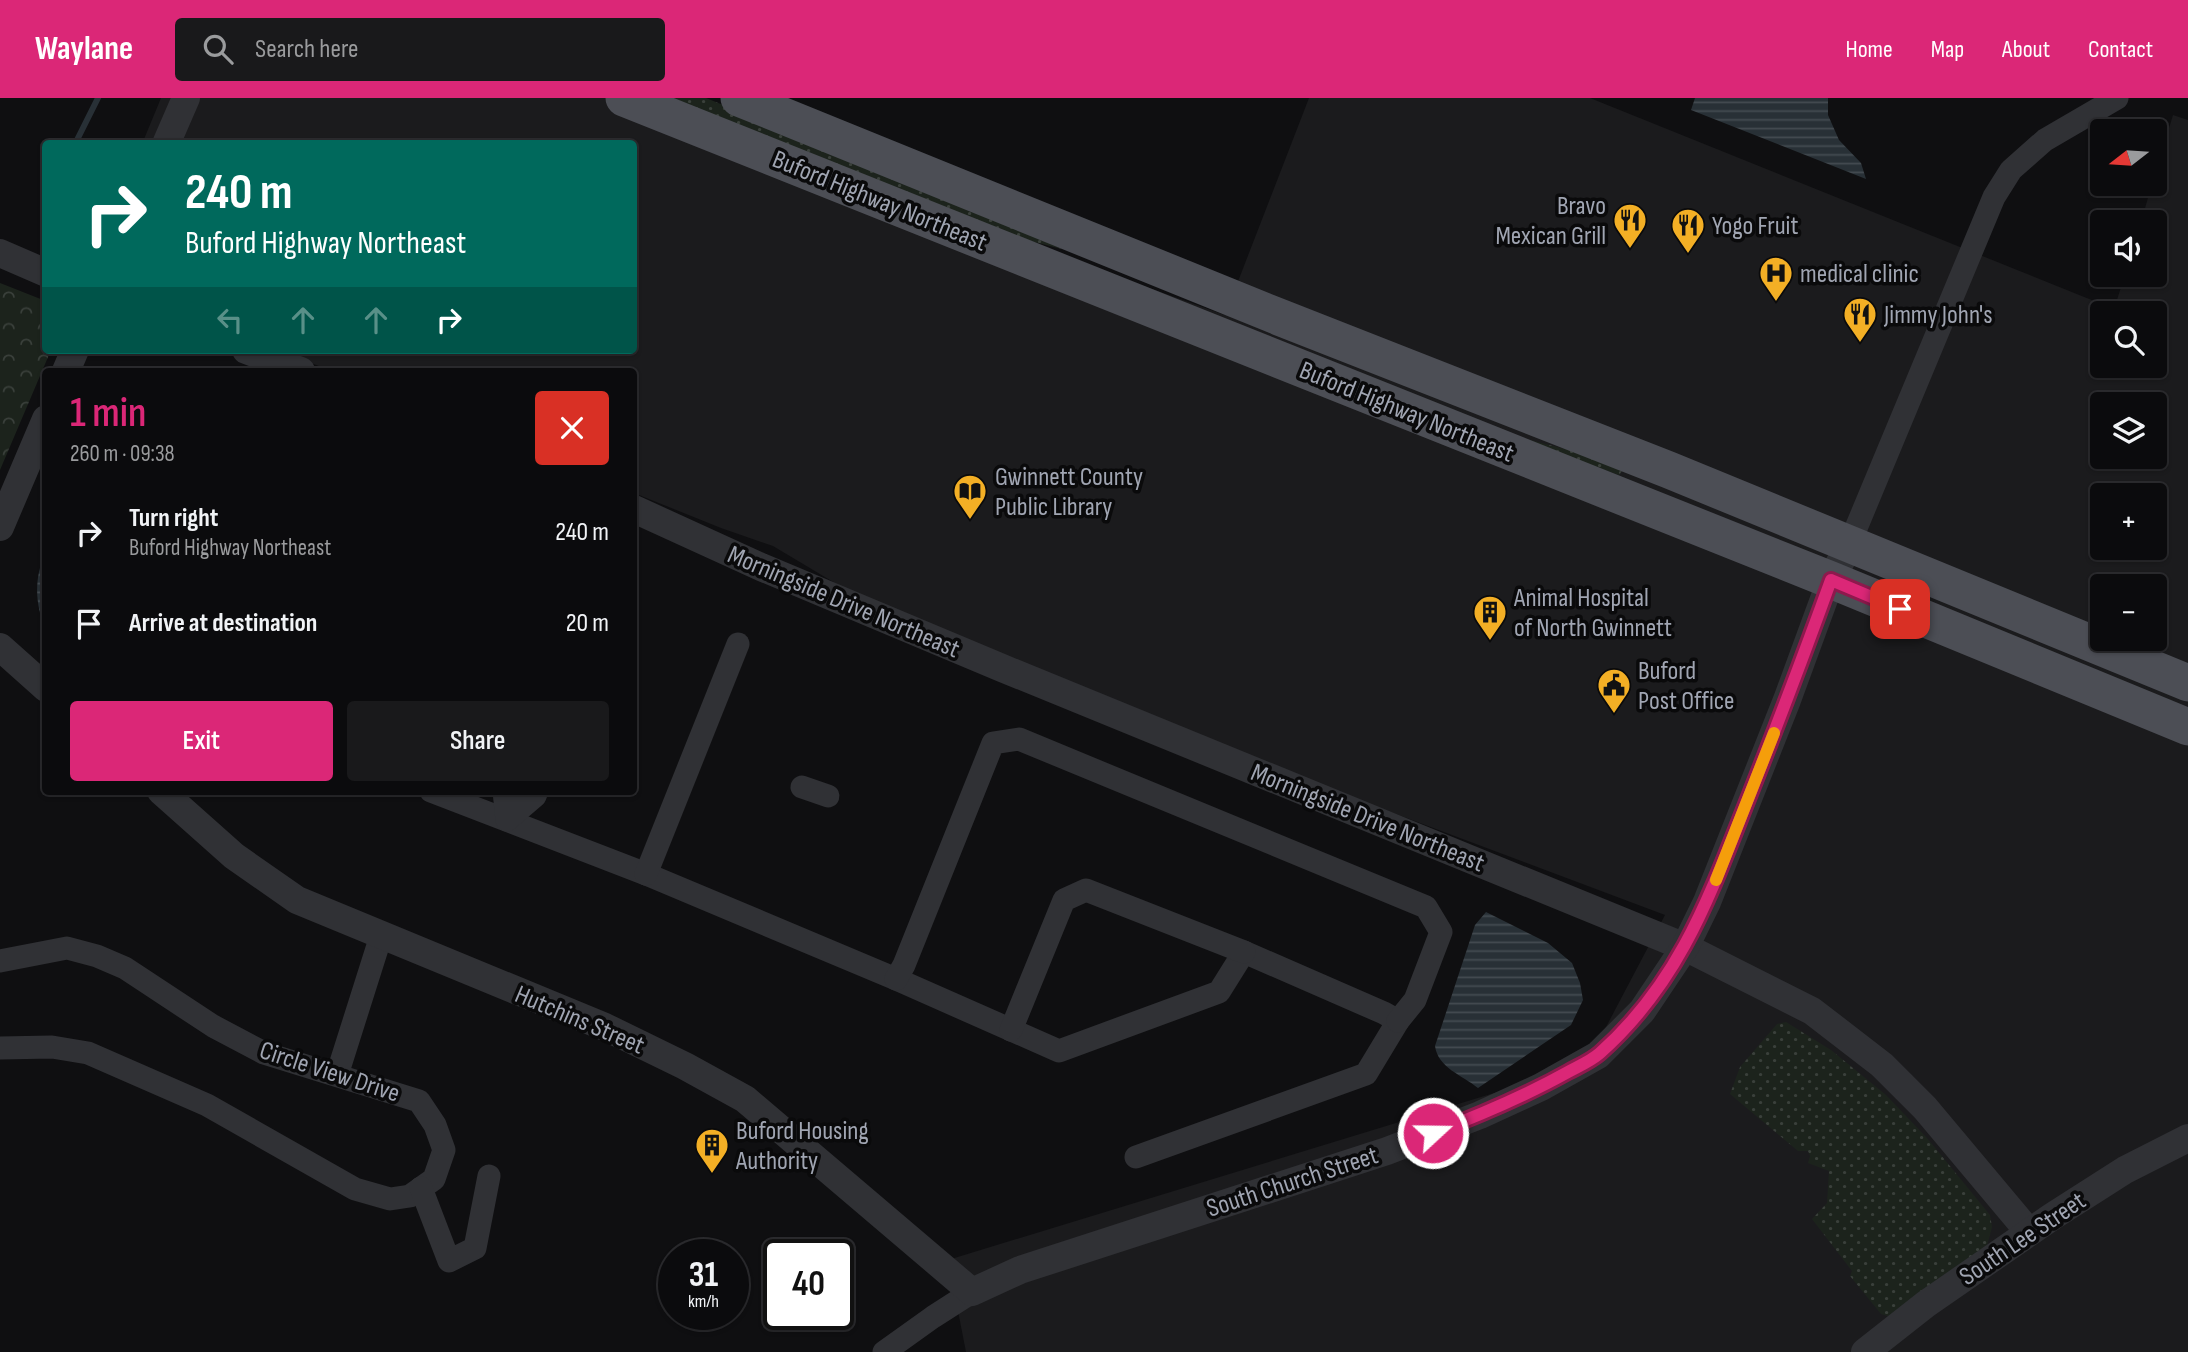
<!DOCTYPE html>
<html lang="en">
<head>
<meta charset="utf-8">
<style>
	:root { --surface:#0b0b0d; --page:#19191b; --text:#f1f3f6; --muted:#9a9b9d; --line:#2b2b2e; --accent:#db2777 }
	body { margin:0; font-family:"Sofia Sans Condensed",sans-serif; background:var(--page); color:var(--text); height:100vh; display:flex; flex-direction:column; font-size:26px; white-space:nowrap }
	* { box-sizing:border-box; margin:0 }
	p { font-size:23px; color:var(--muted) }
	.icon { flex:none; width:38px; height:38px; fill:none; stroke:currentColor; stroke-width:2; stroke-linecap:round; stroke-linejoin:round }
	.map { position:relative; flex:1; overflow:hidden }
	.sheet { position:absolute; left:42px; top:270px; width:595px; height:427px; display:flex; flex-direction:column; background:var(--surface); border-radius:7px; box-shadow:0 2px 5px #0004,0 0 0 2px var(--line) }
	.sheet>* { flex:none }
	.top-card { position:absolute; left:42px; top:42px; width:595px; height:214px; border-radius:7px; box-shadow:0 2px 5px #0004,0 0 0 2px var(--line); background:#00695c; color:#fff; overflow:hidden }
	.needle { width:46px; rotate:253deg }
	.tools { position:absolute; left:2090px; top:21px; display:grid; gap:14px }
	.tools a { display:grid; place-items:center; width:77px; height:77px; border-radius:7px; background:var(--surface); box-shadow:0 2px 5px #0004,0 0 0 2px var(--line); font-size:35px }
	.speed { position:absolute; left:658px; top:1141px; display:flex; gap:14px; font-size:35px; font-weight:700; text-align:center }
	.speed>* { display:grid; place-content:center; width:91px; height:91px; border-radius:50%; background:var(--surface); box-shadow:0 2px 5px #0004,0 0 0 2px var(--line); line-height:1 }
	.speed small { font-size:18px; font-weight:400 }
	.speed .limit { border:4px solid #111; border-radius:10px; background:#fff; color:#111 }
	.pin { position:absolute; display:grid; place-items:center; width:60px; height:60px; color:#fff; margin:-30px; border-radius:14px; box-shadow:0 4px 10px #0006 }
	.me { position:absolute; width:77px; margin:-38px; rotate:69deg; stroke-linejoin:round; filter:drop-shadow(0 0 5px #0008) }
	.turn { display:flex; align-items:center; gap:24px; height:147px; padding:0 28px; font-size:32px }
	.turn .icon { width:91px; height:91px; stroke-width:2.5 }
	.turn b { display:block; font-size:49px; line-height:60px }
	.lanes { display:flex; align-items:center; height:66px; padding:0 28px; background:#0003; justify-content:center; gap:35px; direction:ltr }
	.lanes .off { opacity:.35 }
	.round { display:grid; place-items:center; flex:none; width:74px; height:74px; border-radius:7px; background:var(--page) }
	.headline { display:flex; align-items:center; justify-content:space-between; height:119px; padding:0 28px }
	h1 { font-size:42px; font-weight:600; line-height:52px; color:var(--accent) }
	.cta { display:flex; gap:14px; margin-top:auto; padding:14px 28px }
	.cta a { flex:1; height:80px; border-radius:7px; background:var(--accent); color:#fff; font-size:28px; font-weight:600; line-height:80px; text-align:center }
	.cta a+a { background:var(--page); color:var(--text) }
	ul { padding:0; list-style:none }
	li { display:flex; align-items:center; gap:21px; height:91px; padding:0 28px }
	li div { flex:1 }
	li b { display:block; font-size:26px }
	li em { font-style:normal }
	header { display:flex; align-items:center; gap:42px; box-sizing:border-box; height:98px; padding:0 35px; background:var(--accent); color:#fff }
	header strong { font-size:33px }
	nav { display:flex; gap:38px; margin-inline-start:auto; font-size:24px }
	.search { width:490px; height:63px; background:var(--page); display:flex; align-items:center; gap:18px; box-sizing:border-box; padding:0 24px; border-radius:7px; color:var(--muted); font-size:26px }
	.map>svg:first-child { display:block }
	.built { fill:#1b1b1d; fill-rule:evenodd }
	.grass { fill:url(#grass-dots) }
	.forest { fill:url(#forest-crowns) }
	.water { fill:url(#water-rules) }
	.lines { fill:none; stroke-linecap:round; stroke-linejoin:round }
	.stream { stroke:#283036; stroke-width:6 }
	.minor { stroke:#303135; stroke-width:23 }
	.tertiary { stroke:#303135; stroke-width:28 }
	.primary { stroke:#4c4e55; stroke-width:37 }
	.route-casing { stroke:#8e194d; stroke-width:18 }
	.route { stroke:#db2777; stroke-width:12 }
	.slow { stroke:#f59e0b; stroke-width:12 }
	.labels { text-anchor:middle; stroke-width:7; stroke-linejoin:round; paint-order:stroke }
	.street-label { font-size:26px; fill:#a0a5b2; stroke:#0a0a0b }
	.poi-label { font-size:26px; fill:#a0a5b2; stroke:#0a0a0b; text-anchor:start }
</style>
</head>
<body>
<header>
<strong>Waylane</strong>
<div class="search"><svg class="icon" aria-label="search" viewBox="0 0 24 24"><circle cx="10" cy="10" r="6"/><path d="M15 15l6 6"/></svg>Search here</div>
<nav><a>Home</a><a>Map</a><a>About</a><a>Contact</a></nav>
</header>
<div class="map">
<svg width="2188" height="1254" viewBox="0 0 2188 1254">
	<defs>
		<pattern id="grass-dots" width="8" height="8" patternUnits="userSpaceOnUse" patternTransform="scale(1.75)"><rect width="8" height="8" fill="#1c231c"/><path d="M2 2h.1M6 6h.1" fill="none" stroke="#3a403b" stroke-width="1.8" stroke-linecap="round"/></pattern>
		<pattern id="forest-crowns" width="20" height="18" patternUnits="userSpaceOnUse" patternTransform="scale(1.75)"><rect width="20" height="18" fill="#1c231c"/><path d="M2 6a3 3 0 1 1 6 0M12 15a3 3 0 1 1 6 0" fill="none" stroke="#3a403b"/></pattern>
		<pattern id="water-rules" width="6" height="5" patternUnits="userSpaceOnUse" patternTransform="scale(1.75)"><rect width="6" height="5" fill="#283036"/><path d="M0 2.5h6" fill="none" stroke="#444b51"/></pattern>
	</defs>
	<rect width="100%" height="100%" fill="#0f0f11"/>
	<path class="built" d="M161 0H700L1029 147 1225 217 1309 0H1590L2114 211 2125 177H2154V124H2141L2152 86H2154V79L2173 17 2188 22V1254H966L948 1162 1586 967 1665 817 927 540 773 448 721 430 634 395V273H331L279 252H634V46H142ZM2102 215H2154V268H2102ZM2102 306H2154V359H2102ZM2102 397H2154V450H2102ZM2102 488H2154V541H2102Z"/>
	<g class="grass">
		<polygon points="669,0 706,0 960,104 1062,151 1006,137"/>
		<polygon points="1506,336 1569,352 1622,373 1619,377"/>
		<polygon points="1786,924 1831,952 1886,997 1927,1040 1990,1117 1992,1129 1987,1148 1891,1219 1881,1216 1850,1178 1852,1173 1812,1121 1827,1105 1829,1073 1808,1065 1810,1058 1808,1053 1798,1053 1730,996 1740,969 1777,926"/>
	</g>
	<polygon class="forest" points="0,185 43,202 45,206 46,252 51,252 0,372"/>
	<g class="water">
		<polygon points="1695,0 1828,0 1828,17 1839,42 1861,65 1866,81 1691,12"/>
		<path d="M45 457V530C35 506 34 479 45 457Z"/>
		<path d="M1486 814 1548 845 1572 865 1580 885 1583 902 1571 927 1478 990C1462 977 1438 970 1435 948L1475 827Z"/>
	</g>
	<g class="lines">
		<polyline class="stream" points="75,46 98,0"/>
		<g class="minor">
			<polyline points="1849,447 1994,99 2011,72 2045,42 2117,0"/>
			<polyline points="802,689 828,698"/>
			<polyline points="431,693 646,776 896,881 1059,953 1219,894 1244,854 1384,915 1398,923 1366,976 1136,1059"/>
			<polyline points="504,693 507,722 535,698 537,693"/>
			<polyline points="646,776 738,546"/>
			<polyline points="0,863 67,850 97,858 125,870 213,928 264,955 419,1003 435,1027 444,1052 434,1081 410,1098 390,1101 355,1091 207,1007 88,955 52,949 0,950"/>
			<polyline points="896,881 904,867 993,645 1019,641 1426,809 1441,834 1415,902 1398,923"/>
			<polyline points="1011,932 1064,802 1086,792 1244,854"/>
			<polyline points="337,977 381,838"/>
			<polyline points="421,1090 449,1163 475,1150 489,1078"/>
			<polyline points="884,1254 933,1219 972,1194"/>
		</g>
		<g class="tertiary">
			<polyline points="166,46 186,0"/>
			<polyline points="0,155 46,175"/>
			<polyline points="246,252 301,273"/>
			<polyline points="66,273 75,252"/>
			<polyline points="634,411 761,469 1002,570 1685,849 1812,913 1882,967 1925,1010 2029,1134"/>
			<polyline points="0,429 46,321"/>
			<polyline points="0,549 46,590"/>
			<polyline points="161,693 234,758 297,802 605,929 685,968 745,1001 972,1194 1020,1172 1387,1053 1480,1017 1541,989 1598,957 1642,913 1685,849 1707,804 1787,602 1831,482 1849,447"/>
			<polyline points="1865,1254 1926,1206 2053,1118 2125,1072 2188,1040"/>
		</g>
		<g class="primary">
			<polyline points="624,0 1831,482 2188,629"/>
			<polyline points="739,0 1279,219 1669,372 2188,585"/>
		</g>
	</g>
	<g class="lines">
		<defs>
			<path id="route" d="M1433 1035C1480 1017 1525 998 1568 974 1579 968 1591 963 1600 955 1682 882 1711 794 1750 696 1778 625 1805 554 1831 482L1900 511"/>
		</defs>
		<use href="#route" class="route-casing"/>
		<use href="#route" class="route"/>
		<polyline class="slow" points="1716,782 1774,635"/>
	</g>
	<defs>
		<symbol id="restaurant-pin" viewBox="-11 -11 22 30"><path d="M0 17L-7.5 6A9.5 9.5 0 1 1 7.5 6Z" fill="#f3af25" stroke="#0a0a0b"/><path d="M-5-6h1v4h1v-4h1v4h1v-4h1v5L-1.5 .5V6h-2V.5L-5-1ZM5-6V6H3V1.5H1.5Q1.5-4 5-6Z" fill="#111"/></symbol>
		<symbol id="hospital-pin" viewBox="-11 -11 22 30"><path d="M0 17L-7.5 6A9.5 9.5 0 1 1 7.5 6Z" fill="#f3af25" stroke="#0a0a0b"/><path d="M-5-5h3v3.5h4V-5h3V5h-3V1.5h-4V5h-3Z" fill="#111"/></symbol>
		<symbol id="library-pin" viewBox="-11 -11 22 30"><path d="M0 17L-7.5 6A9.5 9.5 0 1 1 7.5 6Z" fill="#f3af25" stroke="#0a0a0b"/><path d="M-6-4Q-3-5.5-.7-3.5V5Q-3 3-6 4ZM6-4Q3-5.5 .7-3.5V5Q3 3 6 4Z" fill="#111"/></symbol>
		<symbol id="building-pin" viewBox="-11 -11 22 30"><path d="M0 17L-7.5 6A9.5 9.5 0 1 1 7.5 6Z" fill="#f3af25" stroke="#0a0a0b"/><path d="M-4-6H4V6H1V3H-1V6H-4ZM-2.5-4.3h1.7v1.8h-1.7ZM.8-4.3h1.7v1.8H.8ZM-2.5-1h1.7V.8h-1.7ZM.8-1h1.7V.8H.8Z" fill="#111"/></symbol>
		<symbol id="civic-pin" viewBox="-11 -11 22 30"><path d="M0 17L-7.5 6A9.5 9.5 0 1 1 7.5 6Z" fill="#f3af25" stroke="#0a0a0b"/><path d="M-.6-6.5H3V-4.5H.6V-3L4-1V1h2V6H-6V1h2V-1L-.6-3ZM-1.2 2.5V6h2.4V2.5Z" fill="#111"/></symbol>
	</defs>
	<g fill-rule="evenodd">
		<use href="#restaurant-pin" x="1611" y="103" width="38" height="52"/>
		<use href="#restaurant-pin" x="1669" y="108" width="38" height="52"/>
		<use href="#hospital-pin" x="1757" y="156" width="38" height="52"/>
		<use href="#restaurant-pin" x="1841" y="197" width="38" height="52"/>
		<use href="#library-pin" x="951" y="374" width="38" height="52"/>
		<use href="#building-pin" x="1471" y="495" width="38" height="52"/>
		<use href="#civic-pin" x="1595" y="568" width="38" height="52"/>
		<use href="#building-pin" x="693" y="1028" width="38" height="52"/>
	</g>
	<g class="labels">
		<g class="street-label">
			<text transform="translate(880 102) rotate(22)" y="9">Buford Highway Northeast</text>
			<text transform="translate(1407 313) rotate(22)" y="9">Buford Highway Northeast</text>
			<text transform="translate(844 503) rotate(23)" y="9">Morningside Drive Northeast</text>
			<text transform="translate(1368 719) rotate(22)" y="9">Morningside Drive Northeast</text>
			<text transform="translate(580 921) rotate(23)" y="9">Hutchins Street</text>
			<text transform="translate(330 973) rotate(18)" y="9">Circle View Drive</text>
			<text transform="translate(1292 1083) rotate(-18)" y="9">South Church Street</text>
			<text transform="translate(2022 1140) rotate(-34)" y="9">South Lee Street</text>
		</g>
		<g class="poi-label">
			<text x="1606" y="116" text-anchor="end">Bravo<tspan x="1606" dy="30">Mexican Grill</tspan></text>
			<text x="1712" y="136">Yogo Fruit</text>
			<text x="1800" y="184">medical clinic</text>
			<text x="1884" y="225">Jimmy John's</text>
			<text x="995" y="387">Gwinnett County<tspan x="995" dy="30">Public Library</tspan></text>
			<text x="1514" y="508">Animal Hospital<tspan x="1514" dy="30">of North Gwinnett</tspan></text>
			<text x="1638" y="581">Buford<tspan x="1638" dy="30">Post Office</tspan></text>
			<text x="736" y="1041">Buford Housing<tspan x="736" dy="30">Authority</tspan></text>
		</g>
	</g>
</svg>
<div class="tools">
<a><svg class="needle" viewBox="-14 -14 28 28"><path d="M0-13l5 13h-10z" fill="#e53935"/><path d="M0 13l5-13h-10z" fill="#9a9b9d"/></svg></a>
<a><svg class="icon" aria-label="sound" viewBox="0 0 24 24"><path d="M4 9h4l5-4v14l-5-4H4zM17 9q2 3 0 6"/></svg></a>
<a><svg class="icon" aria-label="search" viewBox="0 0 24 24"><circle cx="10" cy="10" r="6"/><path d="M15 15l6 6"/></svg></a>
<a><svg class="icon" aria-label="layers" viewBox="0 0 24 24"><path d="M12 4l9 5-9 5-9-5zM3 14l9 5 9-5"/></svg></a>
<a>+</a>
<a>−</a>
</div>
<div class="speed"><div>31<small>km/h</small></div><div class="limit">40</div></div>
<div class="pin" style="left:1900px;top:511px;background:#d93025"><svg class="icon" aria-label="arrive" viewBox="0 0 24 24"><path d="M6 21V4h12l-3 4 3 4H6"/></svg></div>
<svg class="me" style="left:1433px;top:1035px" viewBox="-20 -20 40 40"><circle r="17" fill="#db2777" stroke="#fff" stroke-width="3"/><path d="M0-11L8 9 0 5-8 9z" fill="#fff"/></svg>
<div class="top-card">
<div class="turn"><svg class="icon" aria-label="right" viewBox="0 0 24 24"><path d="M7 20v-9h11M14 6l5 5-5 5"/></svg><div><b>240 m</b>Buford Highway Northeast</div></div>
<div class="lanes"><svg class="icon off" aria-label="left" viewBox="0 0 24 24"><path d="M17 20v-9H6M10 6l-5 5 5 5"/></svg><svg class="icon off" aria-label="ahead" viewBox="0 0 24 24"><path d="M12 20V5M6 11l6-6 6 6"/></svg><svg class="icon off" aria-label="ahead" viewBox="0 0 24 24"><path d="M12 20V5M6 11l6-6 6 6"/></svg><svg class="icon" aria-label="right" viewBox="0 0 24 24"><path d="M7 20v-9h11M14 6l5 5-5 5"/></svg></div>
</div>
<section class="sheet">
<div class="headline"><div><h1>1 min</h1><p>260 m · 09:38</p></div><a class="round" style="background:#d93025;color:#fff"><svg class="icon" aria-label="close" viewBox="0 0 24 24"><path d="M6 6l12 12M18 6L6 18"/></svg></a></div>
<ul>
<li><svg class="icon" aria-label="right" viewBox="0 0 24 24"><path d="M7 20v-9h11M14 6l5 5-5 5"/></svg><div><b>Turn right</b><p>Buford Highway Northeast</p></div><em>240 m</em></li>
<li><svg class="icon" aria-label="arrive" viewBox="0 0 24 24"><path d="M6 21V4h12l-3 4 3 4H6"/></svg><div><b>Arrive at destination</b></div><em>20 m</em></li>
</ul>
<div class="cta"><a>Exit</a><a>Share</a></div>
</section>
</div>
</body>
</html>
